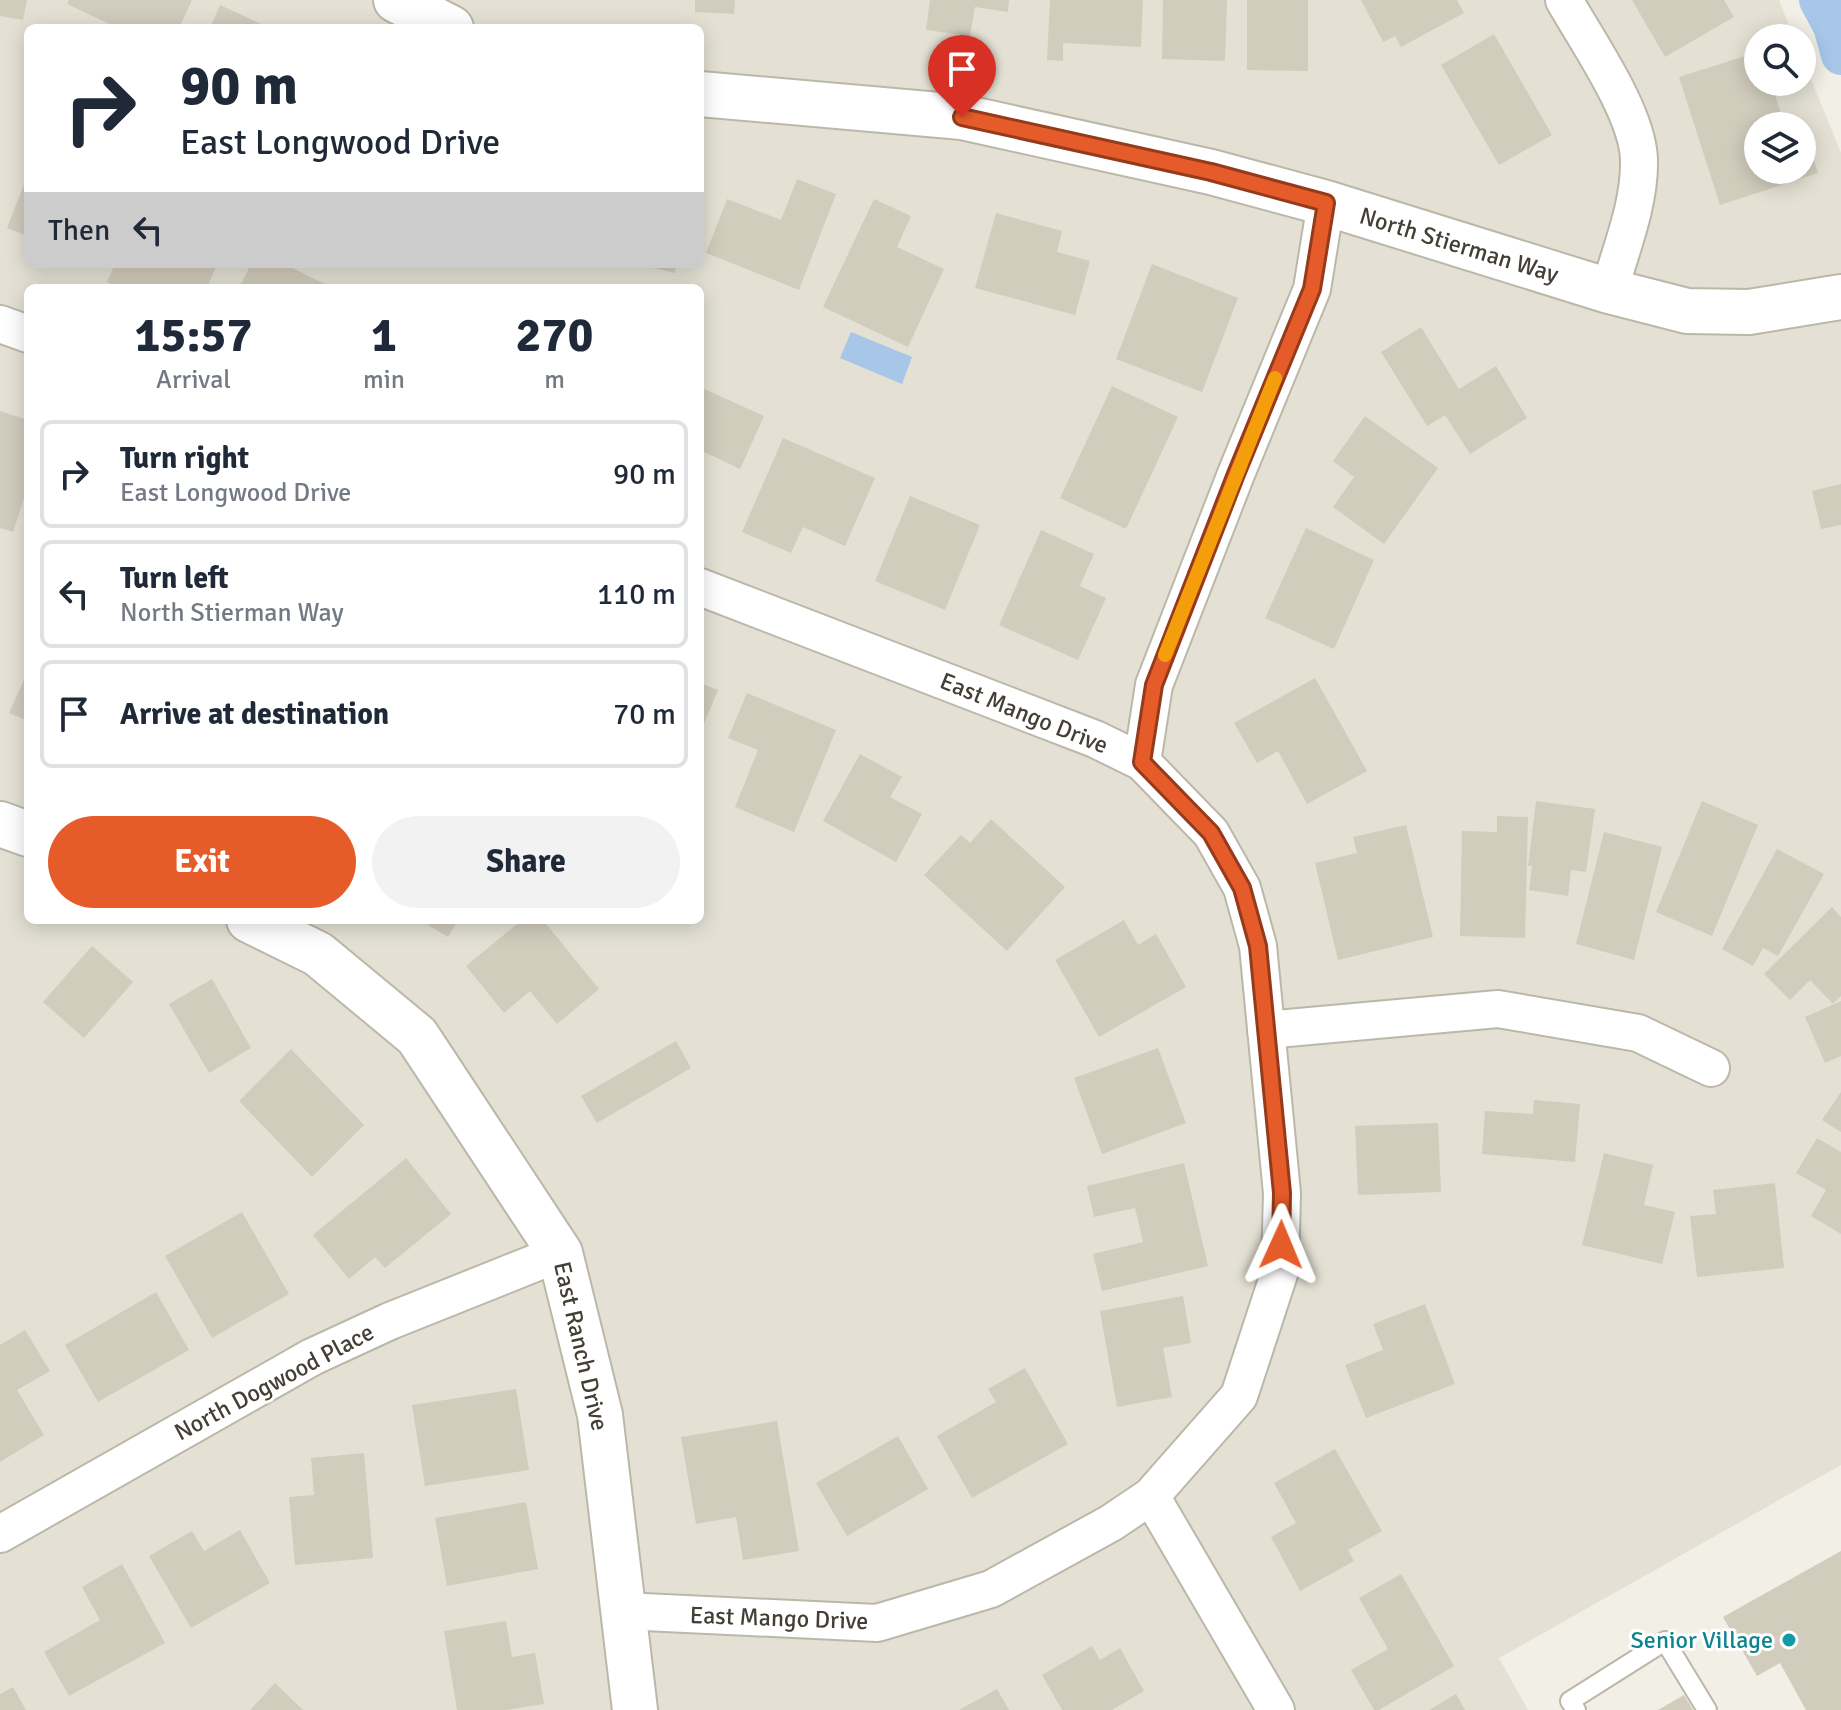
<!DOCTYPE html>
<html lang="en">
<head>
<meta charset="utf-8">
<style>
	:root { --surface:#fff; --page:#f2f2f3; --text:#1f2937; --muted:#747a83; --line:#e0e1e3; --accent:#e55b29 }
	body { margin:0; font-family:Signika,sans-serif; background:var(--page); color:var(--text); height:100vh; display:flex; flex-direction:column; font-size:30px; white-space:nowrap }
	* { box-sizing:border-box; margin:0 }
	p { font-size:26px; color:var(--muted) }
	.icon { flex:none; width:44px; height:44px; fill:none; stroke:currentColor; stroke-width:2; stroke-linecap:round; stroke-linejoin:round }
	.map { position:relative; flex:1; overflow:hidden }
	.sheet { position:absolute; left:24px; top:284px; width:680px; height:640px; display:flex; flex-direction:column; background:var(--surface); border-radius:12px; box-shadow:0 4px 20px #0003 }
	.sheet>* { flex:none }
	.guide { position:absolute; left:24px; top:24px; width:680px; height:244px; border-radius:12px; box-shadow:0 4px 20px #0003; background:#fff; color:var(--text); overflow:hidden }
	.buttons { position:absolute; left:1744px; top:24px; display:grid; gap:16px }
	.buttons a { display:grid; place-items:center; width:72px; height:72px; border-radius:50%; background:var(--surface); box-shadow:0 4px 20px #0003; font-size:40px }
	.pin { position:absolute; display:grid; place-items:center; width:68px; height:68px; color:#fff; margin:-82px -34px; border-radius:50% 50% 50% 0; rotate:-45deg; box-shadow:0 0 8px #0007 }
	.pin .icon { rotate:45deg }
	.me { position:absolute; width:88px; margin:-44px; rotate:1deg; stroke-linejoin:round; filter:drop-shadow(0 0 6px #0008) }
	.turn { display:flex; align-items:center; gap:28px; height:168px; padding:0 24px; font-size:36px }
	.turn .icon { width:104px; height:104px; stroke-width:2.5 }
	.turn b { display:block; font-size:56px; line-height:68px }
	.then { display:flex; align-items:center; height:76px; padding:0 24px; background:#0003; gap:16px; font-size:30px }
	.eta { display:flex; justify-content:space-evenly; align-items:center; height:136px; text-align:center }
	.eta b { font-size:48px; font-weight:700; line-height:56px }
	.action { display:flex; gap:16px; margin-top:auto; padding:16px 24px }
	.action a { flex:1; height:92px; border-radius:48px; background:var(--accent); color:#fff; font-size:32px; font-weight:700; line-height:92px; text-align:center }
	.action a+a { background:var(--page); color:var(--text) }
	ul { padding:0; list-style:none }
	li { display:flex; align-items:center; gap:24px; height:108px; margin:0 16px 12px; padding:0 8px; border:4px solid var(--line); border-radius:12px }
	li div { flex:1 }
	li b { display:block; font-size:30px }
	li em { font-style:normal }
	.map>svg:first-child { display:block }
	.residential { fill:#e4e1d4; fill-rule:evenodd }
	.water { fill:#a7c6e8 }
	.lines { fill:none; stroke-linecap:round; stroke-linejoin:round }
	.canal { stroke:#a7c6e8; stroke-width:40 }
	.building { fill:#d1ccbc }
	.service-casing { stroke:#bbb7a9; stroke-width:22 }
	.minor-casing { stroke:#bbb7a9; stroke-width:40 }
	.tertiary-casing { stroke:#bbb7a9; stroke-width:48 }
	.service { stroke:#fff; stroke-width:18 }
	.minor { stroke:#fff; stroke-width:36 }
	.tertiary { stroke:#fff; stroke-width:44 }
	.route-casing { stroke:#953b1b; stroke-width:20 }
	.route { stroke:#e55b29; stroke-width:14 }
	.slow { stroke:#f59e0b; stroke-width:14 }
	.culture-dot { fill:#0f9aa8; stroke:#fff; stroke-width:3 }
	.labels { text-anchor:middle; stroke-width:6; stroke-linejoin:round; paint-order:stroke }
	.street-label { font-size:24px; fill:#433f36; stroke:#fff }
	.culture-label { font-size:24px; fill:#0d838f; stroke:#fff; text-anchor:end }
</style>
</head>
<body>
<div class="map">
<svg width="1841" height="1710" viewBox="0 0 1841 1710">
	<rect width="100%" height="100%" fill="#f1efe6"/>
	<path class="residential" d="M0 0H1779L1794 38H1758V82H1802V57L1841 153V1465L1499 1658 1528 1710H0ZM28 28H700V264H28ZM1758 126H1802V170H1758ZM28 288H700V920H28Z"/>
	<polygon class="water" points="851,332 912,357 902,384 840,358"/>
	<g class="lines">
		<polyline class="canal" points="1819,0 1833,26 1841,55"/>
	</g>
	<g class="building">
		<polygon points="0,0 27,0 23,20 0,16"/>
		<polygon points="69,0 192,0 179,28 118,28 67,4"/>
		<polygon points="695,0 735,0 734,14 695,12"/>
		<polygon points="930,0 1009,0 1008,12 975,7 970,36 926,30"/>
		<polygon points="1050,0 1143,0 1141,47 1063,43 1063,61 1047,60"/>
		<polygon points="1163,0 1227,0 1225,61 1162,59"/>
		<polygon points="1247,0 1308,0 1308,71 1247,70"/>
		<polygon points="1361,0 1457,0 1464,13 1401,47 1395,36 1383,42"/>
		<polygon points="1632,0 1724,0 1734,17 1665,57"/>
		<polygon points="220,5 270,28 210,28"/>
		<polygon points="1494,34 1552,135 1499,165 1441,65"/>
		<polygon points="1758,52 1758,82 1771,82 1785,126 1758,126 1758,170 1802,170 1802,138 1806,137 1818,173 1720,205 1679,77"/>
		<polygon points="28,174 28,236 7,228"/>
		<polygon points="797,179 836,194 799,290 706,253 727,199 781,220"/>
		<polygon points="874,199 911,216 897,247 944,269 908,347 823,307"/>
		<polygon points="996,213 1062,231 1057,252 1090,261 1075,315 975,288"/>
		<polygon points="115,264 217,264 207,288 121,288 107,282"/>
		<polygon points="251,264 284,264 333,288 239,288"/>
		<polygon points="638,264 676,264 675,273"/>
		<polygon points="1152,264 1238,298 1202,392 1116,359"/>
		<polygon points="1421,327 1459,389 1496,366 1527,418 1470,454 1445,415 1427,426 1381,352"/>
		<polygon points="1112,386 1178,417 1126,529 1060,498"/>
		<polygon points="700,387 764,416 740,469 700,450"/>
		<polygon points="0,411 28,420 28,486 13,532 0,528"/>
		<polygon points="1365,416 1438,468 1384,544 1333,507 1354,477 1333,461"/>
		<polygon points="783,438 875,478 845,546 803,527 791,553 742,532"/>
		<polygon points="1841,484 1841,525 1821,529 1812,491"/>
		<polygon points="910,496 980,525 945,610 875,581"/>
		<polygon points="1306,528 1374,560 1334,649 1265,618"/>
		<polygon points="1041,530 1094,554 1080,586 1106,598 1078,660 999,625"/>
		<polygon points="28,671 28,721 9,713"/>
		<polygon points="1315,678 1367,771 1307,804 1278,751 1257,763 1234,723"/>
		<polygon points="700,683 718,690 700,733"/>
		<polygon points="747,693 836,730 794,832 735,807 758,750 728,738"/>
		<polygon points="860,754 902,777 890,797 922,814 896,862 823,821"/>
		<polygon points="1536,801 1595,809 1586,872 1571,870 1568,896 1529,890 1532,866 1528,866"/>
		<polygon points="1702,801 1758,825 1712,936 1656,912"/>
		<polygon points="1497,816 1528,817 1525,938 1460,936 1462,831 1497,832"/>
		<polygon points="991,819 1065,887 1007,951 924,875 961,835 970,843"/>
		<polygon points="1406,825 1433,937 1338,960 1315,863 1357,853 1353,837"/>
		<polygon points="1604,832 1662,847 1634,960 1576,944"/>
		<polygon points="1777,849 1824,874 1778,956 1763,948 1753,966 1722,949"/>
		<polygon points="1832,907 1841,917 1841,996 1833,1004 1810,980 1790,1000 1764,974"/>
		<polygon points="420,920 458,920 448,937"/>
		<polygon points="522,920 543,920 599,989 557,1024 530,991 504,1013 466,966"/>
		<polygon points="1124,920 1138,945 1156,934 1186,987 1099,1037 1055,960"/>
		<polygon points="92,946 133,982 84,1038 43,1002"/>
		<polygon points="212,979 251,1048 209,1073 169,1004"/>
		<polygon points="1841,1001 1841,1056 1825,1063 1805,1017"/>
		<polygon points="676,1041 691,1068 597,1123 581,1096"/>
		<polygon points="1158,1048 1186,1123 1102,1154 1074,1078"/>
		<polygon points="291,1049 364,1125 312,1177 239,1101"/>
		<polygon points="1841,1092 1841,1132 1822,1120"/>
		<polygon points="1534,1100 1580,1104 1575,1162 1482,1154 1485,1111 1533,1114"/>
		<polygon points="1438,1123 1441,1192 1358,1195 1355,1126"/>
		<polygon points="1817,1138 1841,1152 1841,1234 1811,1216 1826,1190 1796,1173"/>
		<polygon points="1604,1153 1653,1165 1644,1205 1675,1212 1662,1264 1582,1245"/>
		<polygon points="406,1158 451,1214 385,1268 375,1257 349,1279 313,1235"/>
		<polygon points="1184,1163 1208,1266 1102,1291 1093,1254 1143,1242 1135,1208 1094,1217 1087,1186"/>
		<polygon points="1775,1183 1784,1268 1697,1277 1690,1216 1716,1214 1713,1190"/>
		<polygon points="242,1212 289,1294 212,1338 165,1256"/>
		<polygon points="156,1292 189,1350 98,1402 65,1345"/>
		<polygon points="1183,1296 1191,1343 1163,1348 1172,1397 1117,1407 1100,1311"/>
		<polygon points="1425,1304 1455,1384 1366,1418 1345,1365 1383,1350 1373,1324"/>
		<polygon points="25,1330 50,1371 17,1390 44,1435 0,1462 0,1345"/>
		<polygon points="1025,1368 1068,1444 972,1498 937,1436 996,1402 988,1389"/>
		<polygon points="516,1389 529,1470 425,1486 412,1405"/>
		<polygon points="777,1421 799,1551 743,1560 736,1517 696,1524 681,1437"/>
		<polygon points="898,1436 928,1489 847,1536 816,1483"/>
		<polygon points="1335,1449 1382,1531 1348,1550 1354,1561 1300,1591 1271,1537 1296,1523 1274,1483"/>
		<polygon points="364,1453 373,1558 295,1565 289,1497 314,1495 311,1458"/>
		<polygon points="526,1502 538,1569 447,1586 435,1518"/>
		<polygon points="240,1530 270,1583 191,1628 149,1556 192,1531 204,1551"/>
		<polygon points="1841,1551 1841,1710 1806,1710 1780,1663 1757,1676 1723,1617"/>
		<polygon points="122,1564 165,1643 69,1696 44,1652 100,1620 82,1587"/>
		<polygon points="1401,1574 1454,1666 1379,1710 1374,1710 1351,1670 1388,1649 1359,1598"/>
		<polygon points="506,1621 512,1657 535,1653 544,1704 506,1710 457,1710 444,1631"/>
		<polygon points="1092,1646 1100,1660 1120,1648 1144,1691 1112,1710 1062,1710 1042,1675"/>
		<polygon points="275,1683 303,1710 250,1710"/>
		<polygon points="13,1687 26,1710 0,1710 0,1694"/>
		<polygon points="997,1689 1009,1710 959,1710"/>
		<polygon points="1456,1694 1465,1710 1429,1710"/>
		<polygon points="1684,1695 1693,1710 1658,1710"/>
	</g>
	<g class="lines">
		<defs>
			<polyline id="service" points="1576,1710 1570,1701 1665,1641 1707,1710"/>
			<g id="minor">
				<path d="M1564 0C1587 41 1638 113 1639 160 1640 204 1621 249 1609 291"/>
				<polyline points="0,324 28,334"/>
				<polyline points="1142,762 1154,685 1236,474 1312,289 1326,203"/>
				<polyline points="1266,1030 1498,1009 1638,1033 1711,1068"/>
				<polyline points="1151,1496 1276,1710"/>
				<polyline points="0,1534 312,1357 390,1321 560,1253"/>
				<polyline points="623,1611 877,1623 991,1589 1111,1523 1151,1496 1239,1396 1280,1271 1282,1193 1258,946 1242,888 1211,833 1142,762 1095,739 700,587"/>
			</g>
			<g id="tertiary">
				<polyline points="396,0 451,28"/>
				<polyline points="700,94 962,117 1211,172 1326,203 1609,291 1687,311 1749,312 1841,297"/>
				<polyline points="0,824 28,834"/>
				<polyline points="249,920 318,954 417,1036 560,1253 600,1415 635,1710"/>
			</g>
		</defs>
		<use href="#service" class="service-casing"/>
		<use href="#minor" class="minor-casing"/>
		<use href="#tertiary" class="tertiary-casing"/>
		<use href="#service" class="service"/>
		<use href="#minor" class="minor"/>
		<use href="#tertiary" class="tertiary"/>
	</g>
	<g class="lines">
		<defs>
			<polyline id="route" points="962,117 1211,172 1326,203 1312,289 1236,474 1154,685 1142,762 1211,833 1242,888 1258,946 1282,1193 1281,1245"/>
		</defs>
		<use href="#route" class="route-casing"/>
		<use href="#route" class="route"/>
		<polyline class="slow" points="1165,655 1275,378"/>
	</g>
	<circle class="culture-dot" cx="1789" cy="1640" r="8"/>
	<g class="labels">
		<g class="street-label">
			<text transform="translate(1459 245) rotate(17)" y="8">North Stierman Way</text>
			<text transform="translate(1024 713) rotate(22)" y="8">East Mango Drive</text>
			<text transform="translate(581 1346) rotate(77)" y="8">East Ranch Drive</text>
			<text transform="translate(274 1382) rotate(-28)" y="8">North Dogwood Place</text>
			<text transform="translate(779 1618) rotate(2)" y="8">East Mango Drive</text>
		</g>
		<g class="culture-label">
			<text x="1773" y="1648">Senior Village</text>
		</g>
	</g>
</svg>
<div class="buttons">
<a><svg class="icon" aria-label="search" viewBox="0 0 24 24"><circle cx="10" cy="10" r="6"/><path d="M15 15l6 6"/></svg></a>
<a><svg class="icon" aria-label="layers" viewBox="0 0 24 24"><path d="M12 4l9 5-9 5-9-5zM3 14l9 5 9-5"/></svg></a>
</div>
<div class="pin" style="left:962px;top:117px;background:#d93025"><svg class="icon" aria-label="arrive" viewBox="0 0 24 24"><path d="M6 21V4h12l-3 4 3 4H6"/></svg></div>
<svg class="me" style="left:1281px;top:1245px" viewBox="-20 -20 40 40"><path d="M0-17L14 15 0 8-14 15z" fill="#e55b29" stroke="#fff" stroke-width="4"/></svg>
<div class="guide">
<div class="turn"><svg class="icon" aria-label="right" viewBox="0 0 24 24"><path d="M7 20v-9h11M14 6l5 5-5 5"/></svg><div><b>90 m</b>East Longwood Drive</div></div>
<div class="then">Then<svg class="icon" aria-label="left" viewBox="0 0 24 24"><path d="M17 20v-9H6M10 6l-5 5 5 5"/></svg></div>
</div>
<section class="sheet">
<div class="eta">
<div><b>15:57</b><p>Arrival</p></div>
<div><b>1</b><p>min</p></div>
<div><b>270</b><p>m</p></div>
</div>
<ul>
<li><svg class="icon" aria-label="right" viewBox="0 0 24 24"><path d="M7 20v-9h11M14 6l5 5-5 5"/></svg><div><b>Turn right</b><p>East Longwood Drive</p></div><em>90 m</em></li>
<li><svg class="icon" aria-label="left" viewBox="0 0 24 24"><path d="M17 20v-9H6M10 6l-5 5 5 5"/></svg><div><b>Turn left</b><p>North Stierman Way</p></div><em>110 m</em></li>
<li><svg class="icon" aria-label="arrive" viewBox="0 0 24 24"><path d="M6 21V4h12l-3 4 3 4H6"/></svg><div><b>Arrive at destination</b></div><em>70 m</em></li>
</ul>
<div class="action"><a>Exit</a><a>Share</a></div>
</section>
</div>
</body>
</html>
